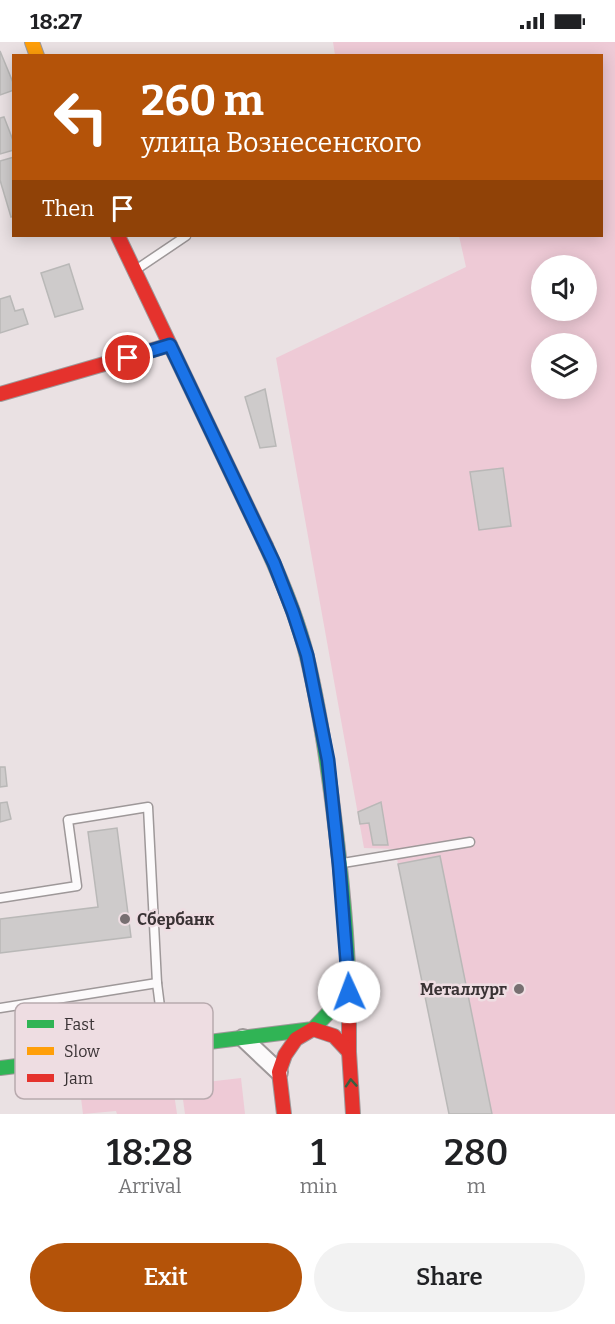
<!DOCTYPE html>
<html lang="en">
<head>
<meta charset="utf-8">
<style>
	:root { --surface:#fff; --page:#f2f2f2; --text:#202124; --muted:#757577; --accent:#b45309 }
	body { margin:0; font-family:Bitter,serif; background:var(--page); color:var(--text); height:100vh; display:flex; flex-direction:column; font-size:22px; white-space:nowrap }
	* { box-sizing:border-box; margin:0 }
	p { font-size:20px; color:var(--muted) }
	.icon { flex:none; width:33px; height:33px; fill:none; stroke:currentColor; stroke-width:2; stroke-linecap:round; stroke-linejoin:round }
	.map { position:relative; height:1072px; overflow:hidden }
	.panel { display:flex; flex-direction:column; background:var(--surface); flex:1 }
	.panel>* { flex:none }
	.top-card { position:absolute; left:12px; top:12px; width:591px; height:183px; border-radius:0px; box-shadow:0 3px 15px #0003; background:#b45309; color:#fff; overflow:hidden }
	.tools { position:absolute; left:531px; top:213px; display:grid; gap:12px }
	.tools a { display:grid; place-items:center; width:66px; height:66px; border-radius:50%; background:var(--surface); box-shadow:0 3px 15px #0003; font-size:30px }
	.pin { position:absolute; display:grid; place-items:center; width:51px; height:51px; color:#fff; margin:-26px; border:3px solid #fff; border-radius:50%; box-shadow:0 2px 6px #0007 }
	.me { position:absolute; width:66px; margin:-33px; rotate:358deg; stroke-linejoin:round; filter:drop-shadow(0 0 4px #0008) }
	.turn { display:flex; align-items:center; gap:21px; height:126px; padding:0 30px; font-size:27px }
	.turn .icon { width:78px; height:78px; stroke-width:2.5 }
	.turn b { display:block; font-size:42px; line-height:51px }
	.then { display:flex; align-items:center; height:57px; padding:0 30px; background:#0003; gap:12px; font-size:22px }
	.eta { display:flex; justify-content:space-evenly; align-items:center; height:102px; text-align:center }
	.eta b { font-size:36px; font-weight:600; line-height:42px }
	.action { display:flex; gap:12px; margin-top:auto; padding:12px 30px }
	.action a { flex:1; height:69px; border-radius:36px; background:var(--accent); color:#fff; font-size:24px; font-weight:600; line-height:69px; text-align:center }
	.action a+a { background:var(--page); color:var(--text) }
	.status { display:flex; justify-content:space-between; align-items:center; height:42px; padding:0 30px; background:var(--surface); direction:ltr }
	.status svg { height:16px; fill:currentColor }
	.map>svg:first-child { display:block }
	.green { fill:#eecad6; fill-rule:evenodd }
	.building { fill:#cecbcb; stroke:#b9b8b7; stroke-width:1.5 }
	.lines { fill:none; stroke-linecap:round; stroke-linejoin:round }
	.lane-casing { stroke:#9e9899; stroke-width:11 }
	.street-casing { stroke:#9e9899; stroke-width:20 }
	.fast-casing { stroke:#9e9899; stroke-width:16 }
	.slow-casing { stroke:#9e9899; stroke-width:16 }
	.jam-casing { stroke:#9e9899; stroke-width:16 }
	.lane { stroke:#fcfafb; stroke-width:8 }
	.street { stroke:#fcfafb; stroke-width:16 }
	.fast { stroke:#30b455; stroke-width:14 }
	.slow { stroke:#ff9f0a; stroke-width:14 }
	.jam { stroke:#e5322d; stroke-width:14 }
	.oneway { stroke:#366040 }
	.route-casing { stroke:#114b97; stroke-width:15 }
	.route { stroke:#1a73e8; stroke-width:10 }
	.poi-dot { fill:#776f71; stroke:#eedde2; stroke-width:2 }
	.labels { text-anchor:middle; stroke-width:5; stroke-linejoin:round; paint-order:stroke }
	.poi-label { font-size:16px; font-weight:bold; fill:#393234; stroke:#eedde2; text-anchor:start }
	.key { fill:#eedde2; stroke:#b8aaae; stroke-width:1.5 }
	.key-label { font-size:16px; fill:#393234 }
</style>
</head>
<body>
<div class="status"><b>18:27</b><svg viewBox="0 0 49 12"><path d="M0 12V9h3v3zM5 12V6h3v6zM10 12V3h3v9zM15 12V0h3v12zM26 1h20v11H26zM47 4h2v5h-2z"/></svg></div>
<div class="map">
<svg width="615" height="1072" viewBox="0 0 615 1072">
	<rect width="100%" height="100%" fill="#eae1e3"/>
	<g class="green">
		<path d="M333 0H615V1072H449L395 807 364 806 276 316 466 225 459 194H602V14L335 13ZM542 224H586V268H542ZM542 302H586V346H542Z"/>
		<polygon points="241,1036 245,1072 185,1072 181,1043"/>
		<polygon points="173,1045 177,1072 117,1072 116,1069 83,1072 81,1056"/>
	</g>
	<g class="building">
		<polygon points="0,9 14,43 14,48 0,53"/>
		<polygon points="4,75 14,101 14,108 0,112 0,76"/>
		<polygon points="14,115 14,174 11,175 0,138 0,119"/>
		<polygon points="69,222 83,267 55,275 41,231"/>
		<polygon points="10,254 15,269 23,267 28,282 0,291 0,257"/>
		<polygon points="265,347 276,404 260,406 245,355"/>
		<polygon points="503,426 511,484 479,488 470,430"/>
		<polygon points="0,725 5,725 7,744 0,745"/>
		<polygon points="7,760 11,777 0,780 0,761"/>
		<polygon points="381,760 388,803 373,803 369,781 360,782 358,770"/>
		<polygon points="117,786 131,895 0,911 0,877 98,865 88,790"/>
		<polygon points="440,814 492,1072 449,1072 398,822"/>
	</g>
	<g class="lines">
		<defs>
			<g id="lane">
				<polyline points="137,227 186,194"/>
				<polyline points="343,821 470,800"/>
				<polyline points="0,856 77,844 68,778 148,765 157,941 165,1004"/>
				<polyline points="0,966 157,941"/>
			</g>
			<polyline id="street" points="243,996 279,1030"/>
			<g id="fast">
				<path d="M266 504C282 539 298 577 307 615 321 672 329 731 336 790 343 848 349 908 349 967"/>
				<polyline points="0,1026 313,987 332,967 346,940"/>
			</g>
			<polyline id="slow" points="32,0 37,14"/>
			<g id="jam">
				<polyline points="118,194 266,504"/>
				<polyline points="0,352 170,303"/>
				<polyline points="349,967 349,1010 353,1072"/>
				<polyline points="284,1072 279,1030 285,1013 296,997 313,987 334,994 349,1010"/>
			</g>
		</defs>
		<use href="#lane" class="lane-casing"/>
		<use href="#street" class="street-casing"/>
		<use href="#fast" class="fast-casing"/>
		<use href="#slow" class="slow-casing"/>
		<use href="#jam" class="jam-casing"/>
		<use href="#lane" class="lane"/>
		<use href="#street" class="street"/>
		<use href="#fast" class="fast"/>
		<use href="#slow" class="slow"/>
		<use href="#jam" class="jam"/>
	</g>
	<defs><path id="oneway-chevron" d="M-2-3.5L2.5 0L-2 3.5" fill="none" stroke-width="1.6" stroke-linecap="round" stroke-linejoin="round" transform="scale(1.5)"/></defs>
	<use class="oneway" href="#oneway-chevron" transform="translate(351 1041) rotate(-94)"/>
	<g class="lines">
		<defs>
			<polyline id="route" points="128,316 170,303 274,521 293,570 307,613 328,718 339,822 349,950"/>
		</defs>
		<use href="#route" class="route-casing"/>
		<use href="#route" class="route"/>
	</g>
	<g class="poi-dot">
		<circle cx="125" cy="877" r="6"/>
		<circle cx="519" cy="947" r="6"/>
	</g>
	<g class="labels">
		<g class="poi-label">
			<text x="137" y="883">Сбербанк</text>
			<text x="507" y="953" text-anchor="end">Металлург</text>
		</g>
	</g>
	<rect x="15" y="961" width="198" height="96" rx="9" class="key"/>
	<rect x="27" y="978" width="27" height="8" fill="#30b455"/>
	<rect x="27" y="1005" width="27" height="8" fill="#ff9f0a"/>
	<rect x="27" y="1032" width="27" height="8" fill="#e5322d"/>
	<g class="key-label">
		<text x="64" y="988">Fast</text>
		<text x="64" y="1015">Slow</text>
		<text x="64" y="1042">Jam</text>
	</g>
</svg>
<div class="tools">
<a><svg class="icon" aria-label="sound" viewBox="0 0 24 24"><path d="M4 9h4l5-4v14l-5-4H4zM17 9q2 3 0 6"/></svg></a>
<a><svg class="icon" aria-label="layers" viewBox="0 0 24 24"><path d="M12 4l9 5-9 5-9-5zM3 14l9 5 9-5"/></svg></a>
</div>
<div class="pin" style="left:128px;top:316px;background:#d93025"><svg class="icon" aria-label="arrive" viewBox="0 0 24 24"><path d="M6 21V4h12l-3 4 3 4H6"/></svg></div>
<svg class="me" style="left:349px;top:950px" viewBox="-20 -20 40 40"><circle r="19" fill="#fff"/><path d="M0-13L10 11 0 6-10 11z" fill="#1a73e8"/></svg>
<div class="top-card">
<div class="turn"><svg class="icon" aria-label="left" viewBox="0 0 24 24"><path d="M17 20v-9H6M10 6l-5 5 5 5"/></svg><div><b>260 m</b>улица Вознесенского</div></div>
<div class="then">Then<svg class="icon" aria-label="arrive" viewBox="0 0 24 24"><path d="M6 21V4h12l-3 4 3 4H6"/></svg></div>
</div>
</div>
<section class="panel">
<div class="eta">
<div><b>18:28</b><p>Arrival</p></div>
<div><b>1</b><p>min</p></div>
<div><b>280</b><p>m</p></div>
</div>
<div class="action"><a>Exit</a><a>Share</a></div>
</section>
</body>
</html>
